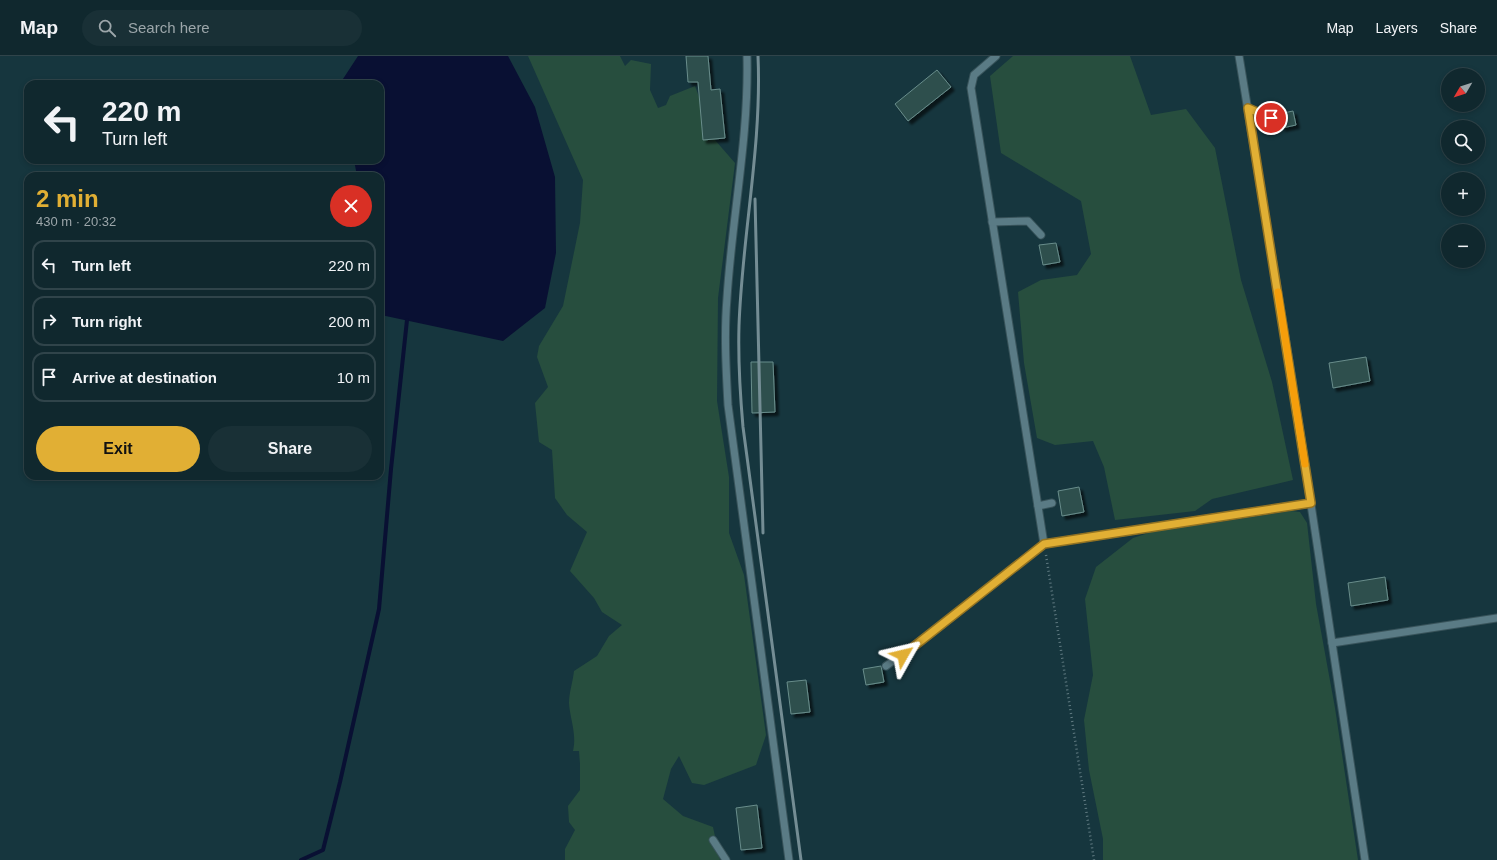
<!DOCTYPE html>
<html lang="en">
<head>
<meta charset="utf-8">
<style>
	:root { --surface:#10282e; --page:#193036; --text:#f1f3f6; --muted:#9ca6aa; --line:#30444a; --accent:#e1af34 }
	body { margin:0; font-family:Arial,sans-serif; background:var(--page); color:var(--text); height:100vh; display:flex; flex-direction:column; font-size:15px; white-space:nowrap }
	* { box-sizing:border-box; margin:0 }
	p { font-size:13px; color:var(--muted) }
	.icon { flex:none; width:22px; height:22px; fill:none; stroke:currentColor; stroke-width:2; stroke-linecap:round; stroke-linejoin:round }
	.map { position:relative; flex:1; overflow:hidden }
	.sheet { position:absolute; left:24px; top:116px; width:360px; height:308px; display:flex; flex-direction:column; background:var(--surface); border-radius:12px; box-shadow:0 2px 6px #0003,0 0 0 1px var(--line) }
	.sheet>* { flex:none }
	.hud { position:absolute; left:24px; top:24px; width:360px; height:84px; border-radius:12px; box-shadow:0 2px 6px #0003,0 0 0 1px var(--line); background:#10282e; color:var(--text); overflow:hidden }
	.needle { width:26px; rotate:231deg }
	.controls { position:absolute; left:1441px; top:12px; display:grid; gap:8px }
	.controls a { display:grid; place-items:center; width:44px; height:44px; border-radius:50%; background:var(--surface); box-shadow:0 2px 6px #0003,0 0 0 1px var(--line); font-size:20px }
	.pin { position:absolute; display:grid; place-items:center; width:34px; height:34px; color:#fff; margin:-17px; border:2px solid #fff; border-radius:50%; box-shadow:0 1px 4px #0007 }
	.me { position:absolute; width:44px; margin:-22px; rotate:53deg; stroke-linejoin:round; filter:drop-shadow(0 0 3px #0008) }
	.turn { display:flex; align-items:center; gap:14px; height:84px; padding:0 12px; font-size:18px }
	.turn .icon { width:52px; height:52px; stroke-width:2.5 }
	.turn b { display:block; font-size:28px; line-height:34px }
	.round { display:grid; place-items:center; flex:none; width:42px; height:42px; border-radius:21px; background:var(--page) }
	.head { display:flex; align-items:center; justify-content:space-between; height:68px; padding:0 12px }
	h1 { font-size:24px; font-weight:600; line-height:30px; color:var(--accent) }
	.primary-button { display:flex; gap:8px; margin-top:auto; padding:8px 12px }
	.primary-button a { flex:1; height:46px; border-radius:24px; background:var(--accent); color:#111; font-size:16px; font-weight:600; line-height:46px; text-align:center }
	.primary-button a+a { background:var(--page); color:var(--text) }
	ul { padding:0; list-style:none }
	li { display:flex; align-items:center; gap:12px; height:50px; margin:0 8px 6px; padding:0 4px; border:2px solid var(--line); border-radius:12px }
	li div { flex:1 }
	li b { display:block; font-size:15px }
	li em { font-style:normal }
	header { display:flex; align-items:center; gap:24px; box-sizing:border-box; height:56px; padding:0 20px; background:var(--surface); border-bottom:1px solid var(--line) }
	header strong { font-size:19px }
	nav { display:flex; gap:22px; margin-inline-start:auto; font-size:14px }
	.search { width:280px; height:36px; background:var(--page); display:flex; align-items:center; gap:10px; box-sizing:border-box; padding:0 14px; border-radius:22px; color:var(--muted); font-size:15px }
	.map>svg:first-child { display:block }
	.green { fill:#274e3e }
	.water { fill:#091033 }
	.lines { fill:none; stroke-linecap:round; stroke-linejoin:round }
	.stream { stroke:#091033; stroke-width:4 }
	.building { fill:#2d4f4d; stroke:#698d8b; filter:url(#shadow) }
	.service-casing { stroke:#38535a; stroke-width:9 }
	.path { stroke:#617b82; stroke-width:2.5; stroke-dasharray:1 3; stroke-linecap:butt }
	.service { stroke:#5a7b85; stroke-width:7 }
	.rail { stroke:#748d94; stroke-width:3 }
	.route-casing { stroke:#927222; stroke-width:10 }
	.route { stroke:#e1af34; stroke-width:7 }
	.slow { stroke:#f59e0b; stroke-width:7 }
</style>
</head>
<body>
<header>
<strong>Map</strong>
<div class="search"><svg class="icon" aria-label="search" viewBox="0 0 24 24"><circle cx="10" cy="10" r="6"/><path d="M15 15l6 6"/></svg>Search here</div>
<nav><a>Map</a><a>Layers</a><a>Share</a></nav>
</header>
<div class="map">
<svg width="1497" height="804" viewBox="0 0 1497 804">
	<defs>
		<filter id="shadow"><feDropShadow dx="3.5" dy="3.5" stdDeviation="1" flood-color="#0009"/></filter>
	</defs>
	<rect width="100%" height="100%" fill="#16363e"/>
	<g class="green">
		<path d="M528 0H620L625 10 631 4 651 8 650 34 658 52 666 49 670 40 695 30 715 84 735 107 718 242 717 345 729 421V477L744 519 766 679 756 709 704 729 692 727 679 700 671 713 663 743 683 760 713 771 720 804H565V793L575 774 569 766 568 750 580 734V708L579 695H573C577 678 570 663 569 647 569 637 573 625 574 615L597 600 609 580 622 569 602 556 594 542 570 515 587 476 567 459 555 442 552 394 539 386 535 347 548 331 537 301 539 290 563 250 580 167 583 124Z"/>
		<polygon points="1013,0 1130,0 1151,59 1186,53 1215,92 1241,224 1272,326 1293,424 1212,443 1195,455 1115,464 1104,411 1093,385 1055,389 1037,382 1024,307 1018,236 1041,224 1077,219 1091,198 1081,145 1001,97 990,20"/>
		<polygon points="1291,455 1300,456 1307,467 1316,548 1335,652 1358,804 1103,804 1103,783 1089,714 1084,664 1093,619 1085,543 1096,511 1133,482 1176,468 1200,469"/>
	</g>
	<polygon class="water" points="358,0 508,0 535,51 555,121 556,197 545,252 503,285 381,259 380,120 357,120 354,104 380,104 380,28 341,28 341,26"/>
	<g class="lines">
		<polyline class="stream" points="301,804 323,794 340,726 379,553 391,413 407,264"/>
	</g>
	<g class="building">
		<polygon points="686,0 708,0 711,34 720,33 725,82 703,84 698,26 688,26"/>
		<polygon points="937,14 951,31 908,65 895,48"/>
		<polygon points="1293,55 1296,69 1282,72 1279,58"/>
		<polygon points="1056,187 1060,206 1043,209 1039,189"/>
		<polygon points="1366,301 1370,325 1333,332 1329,307"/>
		<polygon points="751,306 773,306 775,356 752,357"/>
		<polygon points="1079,431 1084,456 1062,460 1058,435"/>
		<polygon points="1385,521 1388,544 1351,550 1348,527"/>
		<polygon points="881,610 884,626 866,629 863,613"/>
		<polygon points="806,624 810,656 791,658 787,626"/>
		<polygon points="757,749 762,792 741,794 736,752"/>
	</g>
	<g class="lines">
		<defs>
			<g id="service">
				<path d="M747 0C749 81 732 161 727 242 724 278 726 313 728 349L789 804"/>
				<polyline points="996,0 974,19 971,32 1044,488"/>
				<polyline points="1239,0 1291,317 1365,804"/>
				<polyline points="1248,52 1271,62"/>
				<polyline points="992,166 1028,165 1041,179"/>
				<polyline points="1038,450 1052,447"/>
				<polyline points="1332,587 1497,562"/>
				<polyline points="886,610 930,578 1044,488 1311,447"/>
				<polyline points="713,784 726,804"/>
			</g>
		</defs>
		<use href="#service" class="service-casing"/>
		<polyline class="path" points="1046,499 1094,804"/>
		<use href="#service" class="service"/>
		<g class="rail">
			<path d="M758 0C762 90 742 180 739 270 738 304 740 337 743 371L801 804"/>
			<polyline points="755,143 763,477"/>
		</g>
	</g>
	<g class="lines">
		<defs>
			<polyline id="route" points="903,599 1044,488 1311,447 1248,52 1271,62"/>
		</defs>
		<use href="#route" class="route-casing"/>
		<use href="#route" class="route"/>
		<polyline class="slow" points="1278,236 1305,408"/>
	</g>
</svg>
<div class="controls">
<a><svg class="needle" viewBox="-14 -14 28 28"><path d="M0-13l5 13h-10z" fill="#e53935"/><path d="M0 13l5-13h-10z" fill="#9ca6aa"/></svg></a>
<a><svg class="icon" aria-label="search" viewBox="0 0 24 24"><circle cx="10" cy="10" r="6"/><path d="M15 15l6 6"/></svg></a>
<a>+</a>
<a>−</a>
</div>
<div class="pin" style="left:1271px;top:62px;background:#d93025"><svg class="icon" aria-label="arrive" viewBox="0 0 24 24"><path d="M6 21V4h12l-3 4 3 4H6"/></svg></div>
<svg class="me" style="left:903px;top:599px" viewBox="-20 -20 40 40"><path d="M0-17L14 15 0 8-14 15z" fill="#e1af34" stroke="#fff" stroke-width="4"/></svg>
<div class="hud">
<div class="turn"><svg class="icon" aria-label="left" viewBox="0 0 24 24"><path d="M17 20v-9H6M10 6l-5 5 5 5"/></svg><div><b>220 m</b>Turn left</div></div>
</div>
<section class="sheet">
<div class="head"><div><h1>2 min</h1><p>430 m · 20:32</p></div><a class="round" style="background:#d93025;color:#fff"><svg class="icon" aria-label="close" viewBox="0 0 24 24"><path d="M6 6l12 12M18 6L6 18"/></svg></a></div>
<ul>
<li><svg class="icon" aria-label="left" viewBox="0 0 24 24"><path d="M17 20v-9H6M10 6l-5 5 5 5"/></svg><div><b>Turn left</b></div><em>220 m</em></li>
<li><svg class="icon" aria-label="right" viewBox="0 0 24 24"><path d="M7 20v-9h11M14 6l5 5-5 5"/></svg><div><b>Turn right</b></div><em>200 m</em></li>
<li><svg class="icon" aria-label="arrive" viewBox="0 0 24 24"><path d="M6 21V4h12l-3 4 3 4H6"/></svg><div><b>Arrive at destination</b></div><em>10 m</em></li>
</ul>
<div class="primary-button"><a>Exit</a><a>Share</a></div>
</section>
</div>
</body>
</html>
